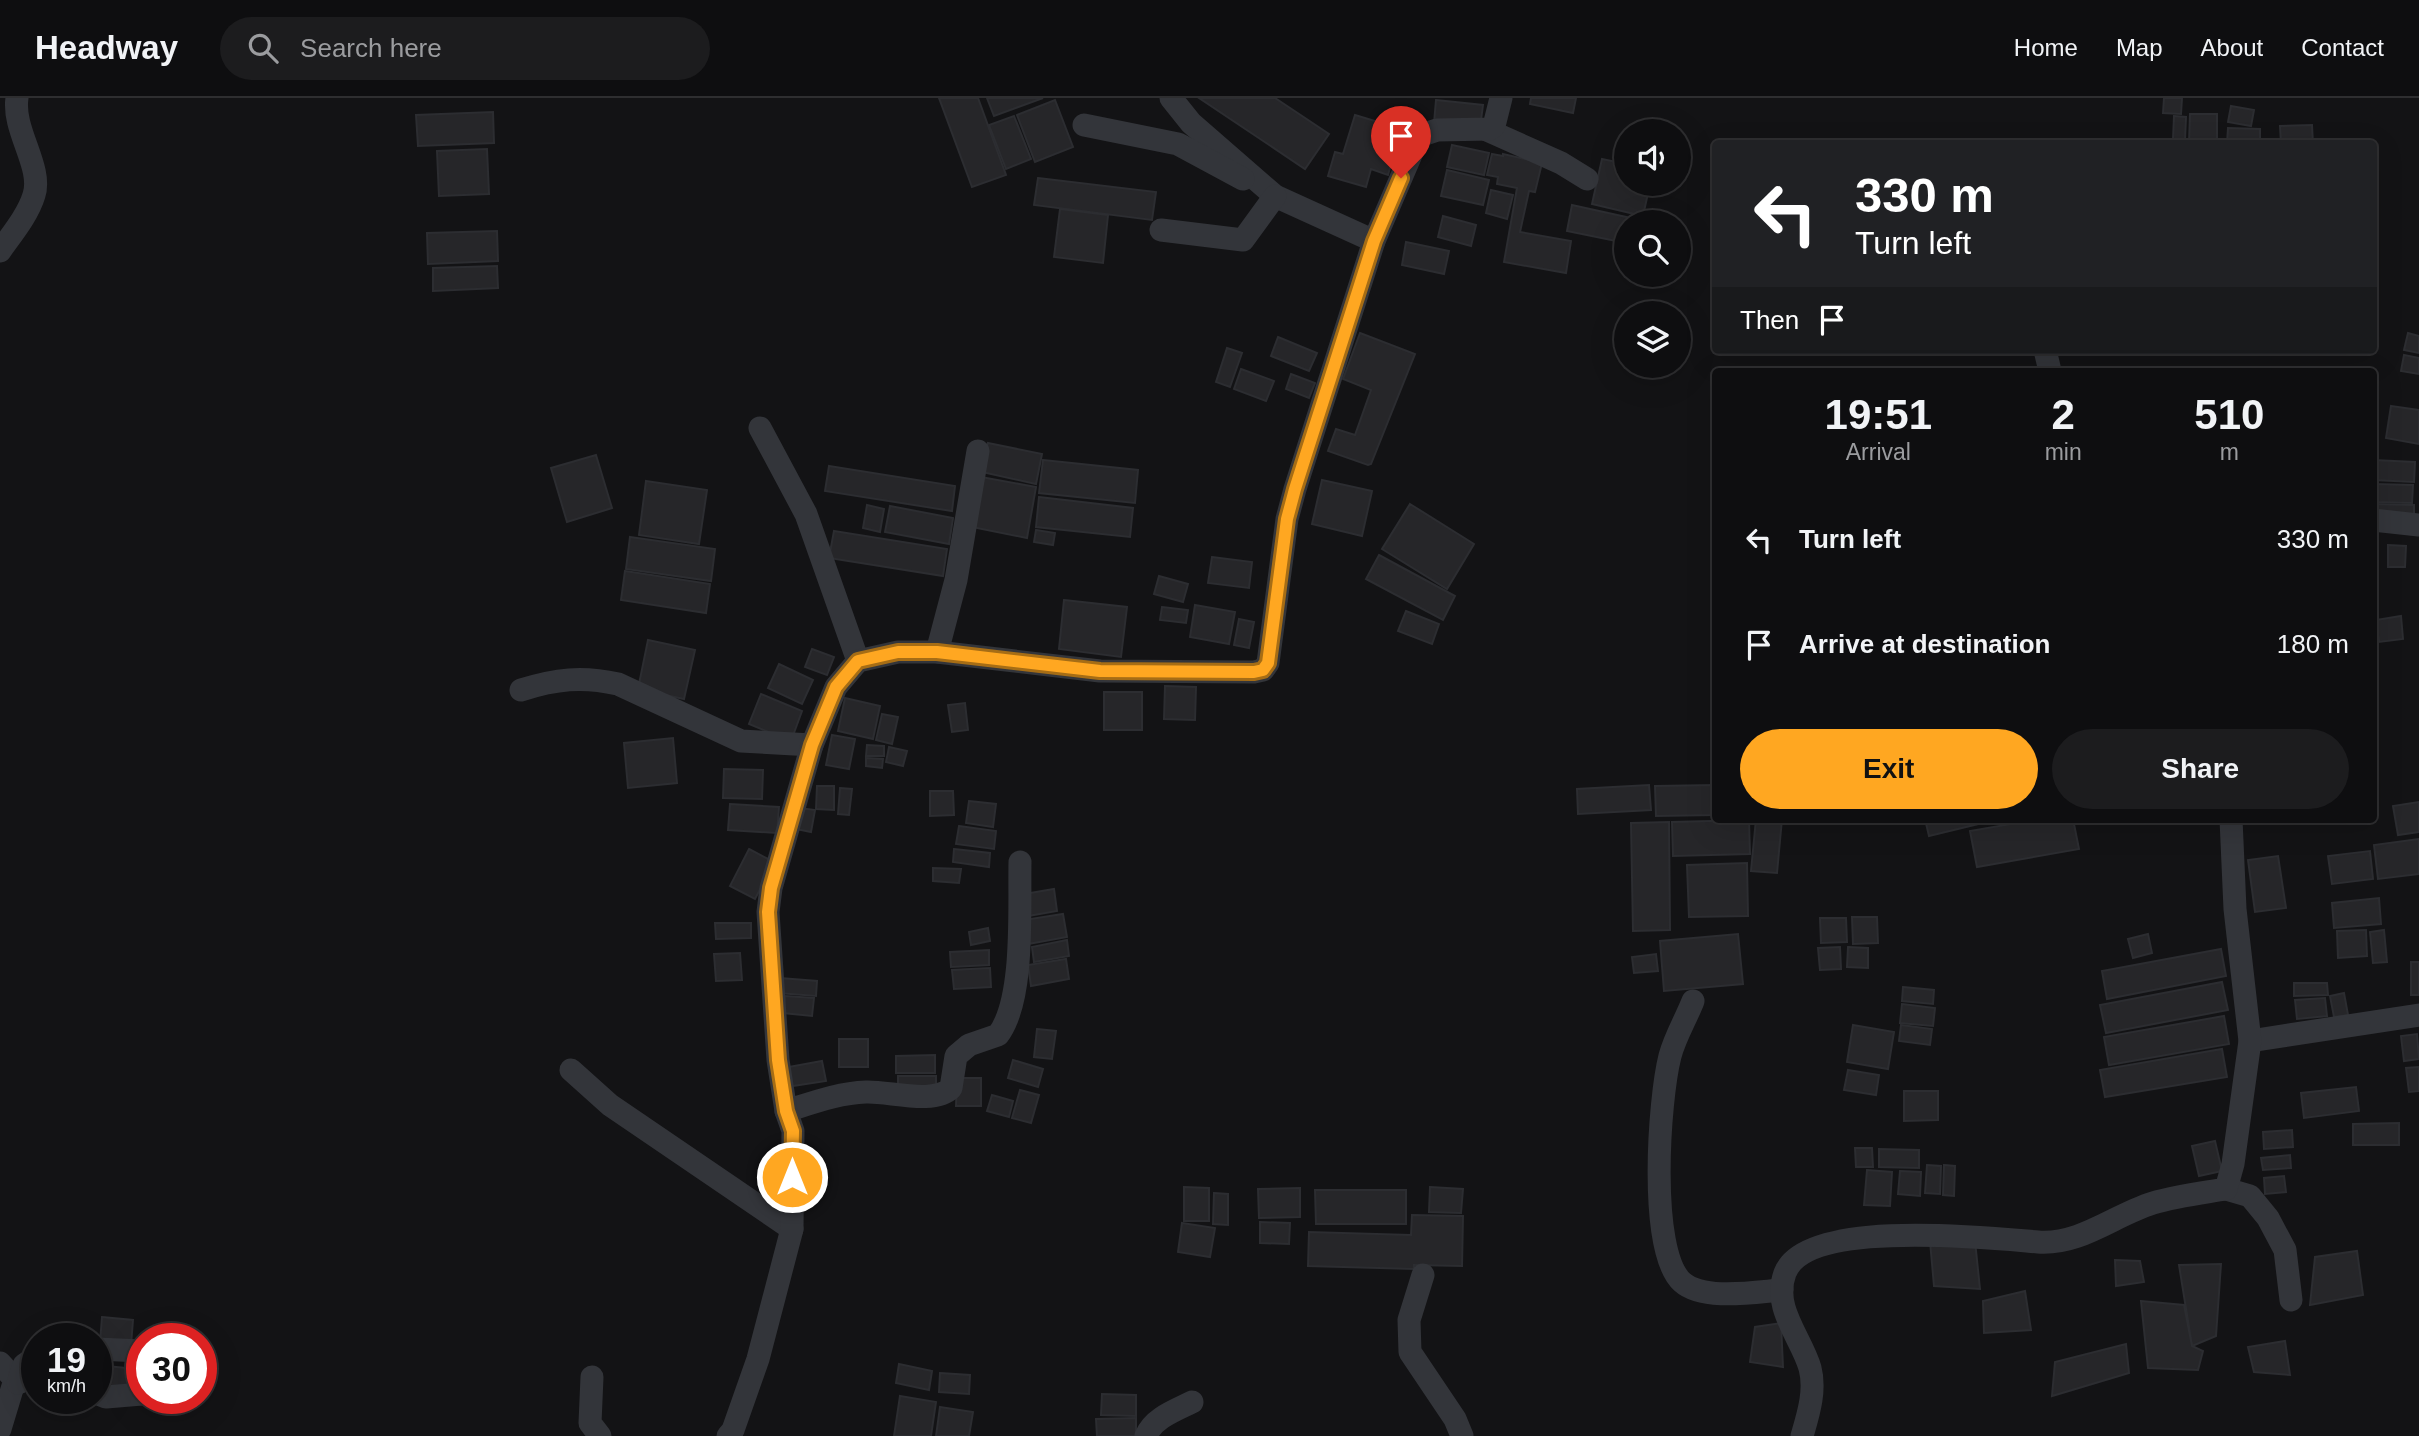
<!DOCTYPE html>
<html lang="en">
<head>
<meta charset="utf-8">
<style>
	:root { --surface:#0e0e10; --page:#1c1c1e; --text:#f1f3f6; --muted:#9b9c9f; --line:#2e2e30; --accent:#ffa721 }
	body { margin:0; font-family:Helvetica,sans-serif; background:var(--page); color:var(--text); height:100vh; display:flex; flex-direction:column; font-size:26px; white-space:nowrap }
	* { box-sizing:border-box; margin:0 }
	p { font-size:23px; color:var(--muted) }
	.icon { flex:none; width:38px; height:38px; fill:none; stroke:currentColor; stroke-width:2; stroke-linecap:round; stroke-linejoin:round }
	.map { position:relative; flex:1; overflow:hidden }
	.panel { position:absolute; left:1712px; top:270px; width:665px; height:455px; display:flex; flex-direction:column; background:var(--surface); border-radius:7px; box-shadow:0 7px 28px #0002,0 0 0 2px var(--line) }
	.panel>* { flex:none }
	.hud { position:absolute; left:1712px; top:42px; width:665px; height:214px; border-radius:7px; box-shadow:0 7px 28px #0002,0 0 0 2px var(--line); background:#202124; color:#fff; overflow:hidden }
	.tools { position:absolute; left:1614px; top:21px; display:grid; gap:14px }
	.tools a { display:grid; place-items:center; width:77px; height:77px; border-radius:50%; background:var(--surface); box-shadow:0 7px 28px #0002,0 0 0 2px var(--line); font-size:35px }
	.speed { position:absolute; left:21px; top:1225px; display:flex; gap:14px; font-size:35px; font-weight:700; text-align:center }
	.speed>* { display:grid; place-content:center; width:91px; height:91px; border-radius:50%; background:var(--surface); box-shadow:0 7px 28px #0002,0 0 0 2px var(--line); line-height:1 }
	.speed small { font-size:18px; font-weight:400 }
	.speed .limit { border:10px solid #d22; background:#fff; color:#111 }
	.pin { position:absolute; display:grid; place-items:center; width:60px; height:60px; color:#fff; margin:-72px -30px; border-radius:50% 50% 50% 0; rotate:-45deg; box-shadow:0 0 7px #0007 }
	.pin .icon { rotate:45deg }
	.me { position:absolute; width:77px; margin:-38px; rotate:0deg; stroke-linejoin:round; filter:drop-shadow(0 0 5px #0008) }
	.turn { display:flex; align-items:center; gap:24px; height:147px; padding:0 28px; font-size:32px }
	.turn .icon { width:91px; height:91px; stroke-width:2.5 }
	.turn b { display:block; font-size:49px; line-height:60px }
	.then { display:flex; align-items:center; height:66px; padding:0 28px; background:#0003; gap:14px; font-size:26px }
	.eta { display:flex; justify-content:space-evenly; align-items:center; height:119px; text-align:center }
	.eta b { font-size:42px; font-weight:700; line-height:49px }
	.button { display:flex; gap:14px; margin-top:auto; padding:14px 28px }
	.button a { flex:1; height:80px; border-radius:42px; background:var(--accent); color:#111; font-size:28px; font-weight:700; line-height:80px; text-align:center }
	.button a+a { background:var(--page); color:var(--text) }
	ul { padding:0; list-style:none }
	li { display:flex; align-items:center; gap:21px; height:105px; padding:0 28px }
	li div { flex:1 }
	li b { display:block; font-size:26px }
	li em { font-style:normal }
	header { display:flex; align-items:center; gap:42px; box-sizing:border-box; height:98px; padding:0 35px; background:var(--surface); border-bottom:2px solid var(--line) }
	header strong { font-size:33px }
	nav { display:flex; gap:38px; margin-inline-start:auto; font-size:24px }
	.search { width:490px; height:63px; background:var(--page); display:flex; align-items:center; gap:18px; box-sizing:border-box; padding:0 24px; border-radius:38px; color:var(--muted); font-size:26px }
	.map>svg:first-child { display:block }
	.building { fill:#262629; stroke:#2c2d31; stroke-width:2 }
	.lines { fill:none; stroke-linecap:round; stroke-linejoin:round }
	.minor { stroke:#33353a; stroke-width:23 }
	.route-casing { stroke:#a66d15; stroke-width:18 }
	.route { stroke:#ffa721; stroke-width:12 }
</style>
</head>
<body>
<header>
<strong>Headway</strong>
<div class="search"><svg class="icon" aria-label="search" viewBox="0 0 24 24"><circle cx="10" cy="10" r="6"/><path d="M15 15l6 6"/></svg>Search here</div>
<nav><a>Home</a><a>Map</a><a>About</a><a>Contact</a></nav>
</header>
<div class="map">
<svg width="2419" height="1338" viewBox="0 0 2419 1338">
	<rect width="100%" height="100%" fill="#131315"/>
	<g class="building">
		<polygon points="939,0 978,0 1006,77 972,89"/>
		<polygon points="987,0 1043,0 994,18"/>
		<polygon points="1199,0 1275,0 1329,36 1305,71"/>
		<polygon points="1531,0 1576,0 1573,15 1530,6"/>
		<polygon points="2164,0 2182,0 2181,16 2163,15"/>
		<polygon points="1055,2 1073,49 1035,64 1017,17"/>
		<polygon points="1436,2 1483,7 1480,30 1434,25"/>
		<polygon points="2231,8 2254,12 2251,28 2228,24"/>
		<polygon points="493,14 494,45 418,48 416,17"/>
		<polygon points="2190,16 2217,16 2217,45 2189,45"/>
		<polygon points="1355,17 1401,31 1388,77 1371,71 1366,89 1328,78 1335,54 1343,56"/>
		<polygon points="1014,18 1031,61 1006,71 989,27"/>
		<polygon points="2174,18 2186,19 2185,42 2173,41"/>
		<polygon points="2312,27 2313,46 2281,46 2280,28"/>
		<polygon points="2228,30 2260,31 2260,46 2227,46"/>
		<polygon points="1452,47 1489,55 1484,77 1447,69"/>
		<polygon points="487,51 489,96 439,98 437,53"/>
		<polygon points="1492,56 1503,58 1503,56 1542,65 1535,94 1529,93 1520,134 1571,143 1566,175 1504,164 1517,90 1497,86 1498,79 1487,77"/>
		<polygon points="1602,61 1626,66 1626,86 1650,86 1643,118 1592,106"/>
		<polygon points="1447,72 1489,82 1483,107 1441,98"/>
		<polygon points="1038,80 1156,94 1152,122 1034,107"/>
		<polygon points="1491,92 1513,97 1507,121 1486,115"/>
		<polygon points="1572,107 1649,124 1626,124 1626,145 1567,133"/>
		<polygon points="1060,111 1108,117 1103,165 1054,159"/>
		<polygon points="1443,118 1476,127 1471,148 1438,139"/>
		<polygon points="497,133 498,163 428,166 427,135"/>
		<polygon points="1406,144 1449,153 1444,176 1402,167"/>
		<polygon points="497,168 498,190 433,193 433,170"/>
		<polygon points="1360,235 1415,256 1371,366 1368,367 1328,353 1336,331 1355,337 1371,292 1343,281"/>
		<polygon points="2408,235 2419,238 2419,255 2404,252"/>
		<polygon points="1278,239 1317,255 1309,273 1271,258"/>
		<polygon points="1227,250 1242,255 1230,289 1216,284"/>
		<polygon points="2404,257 2419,260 2419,276 2401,273"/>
		<polygon points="1241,271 1274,283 1266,303 1234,291"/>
		<polygon points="1291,276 1315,285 1309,300 1286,291"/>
		<polygon points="2391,308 2419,312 2419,346 2386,340"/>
		<polygon points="988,345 1042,356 1036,386 982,374"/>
		<polygon points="596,357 612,410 567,424 551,370"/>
		<polygon points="1043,362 1138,372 1135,405 1039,395"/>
		<polygon points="2373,362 2415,364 2414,384 2373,382"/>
		<polygon points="829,368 955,388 952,413 825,393"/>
		<polygon points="981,379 1036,389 1027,440 972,429"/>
		<polygon points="1322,382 1372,393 1362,438 1312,426"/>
		<polygon points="646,383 707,392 699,446 639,437"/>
		<polygon points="2374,386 2413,387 2412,405 2373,404"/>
		<polygon points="1039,399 1133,410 1130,439 1036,429"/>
		<polygon points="1410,406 1474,446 1447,491 1382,451"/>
		<polygon points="2373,406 2414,407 2414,421 2373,419"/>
		<polygon points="867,407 884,411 880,434 863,430"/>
		<polygon points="890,408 953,420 949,446 885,434"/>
		<polygon points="1036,432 1055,435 1053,447 1034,444"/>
		<polygon points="834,433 947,451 943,478 829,460"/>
		<polygon points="630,439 715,451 711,483 626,471"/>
		<polygon points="2388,447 2406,448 2405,469 2388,469"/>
		<polygon points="1379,457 1455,498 1443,522 1366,481"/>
		<polygon points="1212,459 1252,464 1249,490 1208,485"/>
		<polygon points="625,473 710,486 706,515 621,502"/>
		<polygon points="1159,478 1188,486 1183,504 1154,496"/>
		<polygon points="1064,502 1127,509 1121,559 1059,551"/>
		<polygon points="1195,507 1235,514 1229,546 1190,539"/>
		<polygon points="1162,509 1188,512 1186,525 1160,522"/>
		<polygon points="1406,513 1439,526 1432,546 1398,533"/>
		<polygon points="2401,518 2403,541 2379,544 2376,522"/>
		<polygon points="1239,521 1254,524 1249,550 1234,547"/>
		<polygon points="648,542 695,552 684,601 638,591"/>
		<polygon points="812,551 834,559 827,577 805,569"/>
		<polygon points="779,566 813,582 802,606 768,590"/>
		<polygon points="1165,588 1196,589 1195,622 1164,621"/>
		<rect x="1104" y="594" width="38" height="38"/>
		<polygon points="761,596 802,613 791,643 749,626"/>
		<polygon points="845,600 880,608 873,641 838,633"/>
		<polygon points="965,605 968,632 952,634 948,607"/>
		<polygon points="882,616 898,619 892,646 876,642"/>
		<polygon points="832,637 855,641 849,671 826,667"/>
		<polygon points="673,640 677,685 628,690 624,645"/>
		<polygon points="867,647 884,648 884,658 866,658"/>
		<polygon points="889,649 907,653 903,668 886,664"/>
		<polygon points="866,660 883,661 882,670 866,668"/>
		<polygon points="724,671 763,672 762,701 723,700"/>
		<polygon points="1649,687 1651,712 1578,716 1577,691"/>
		<polygon points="1715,687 1715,717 1656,718 1655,688"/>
		<polygon points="817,688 834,688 834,712 816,711"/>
		<polygon points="840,690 852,691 849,717 838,716"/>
		<polygon points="930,693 953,693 954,717 930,718"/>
		<polygon points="969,703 996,706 993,729 966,725"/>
		<polygon points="2419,704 2419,734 2398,737 2393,708"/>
		<polygon points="730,706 779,709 777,735 728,732"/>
		<polygon points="800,710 815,712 811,734 796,731"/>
		<polygon points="1756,721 1782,721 1777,775 1751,773"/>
		<polygon points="1925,721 1999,721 1929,738"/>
		<polygon points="2040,721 2073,721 2079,751 1977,769 1970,733"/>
		<polygon points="1749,722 1750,756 1673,758 1672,724"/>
		<polygon points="1669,724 1670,832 1633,833 1631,725"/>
		<polygon points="959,728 996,733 994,751 956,746"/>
		<polygon points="2419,741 2419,776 2378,781 2374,747"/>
		<polygon points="749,751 774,764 755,801 730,788"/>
		<polygon points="954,751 990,755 989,769 953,764"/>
		<polygon points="2370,753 2373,781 2332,786 2328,758"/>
		<polygon points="2278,758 2286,810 2255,814 2248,762"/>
		<polygon points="1747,765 1748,818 1689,819 1687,767"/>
		<polygon points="933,770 961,771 959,785 933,783"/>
		<polygon points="1054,791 1057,813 1028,818 1024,796"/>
		<polygon points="2379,800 2381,826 2334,830 2332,805"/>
		<polygon points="1063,816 1067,839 1028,846 1024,822"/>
		<polygon points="1852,819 1877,819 1878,845 1853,846"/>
		<polygon points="1820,820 1846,820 1847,844 1821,845"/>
		<polygon points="715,825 751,825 751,840 716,841"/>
		<polygon points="988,830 990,843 971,847 969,834"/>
		<polygon points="2366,832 2367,858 2338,860 2337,833"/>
		<polygon points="2384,832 2387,864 2373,865 2370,834"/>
		<polygon points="1738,836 1743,886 1664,893 1660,843"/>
		<polygon points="2148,836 2152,855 2133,860 2128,841"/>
		<polygon points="1067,842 1069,858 1034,864 1032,849"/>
		<polygon points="1840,849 1841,871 1820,872 1818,850"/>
		<polygon points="1848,849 1868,850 1868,870 1847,869"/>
		<polygon points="2221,851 2226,878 2107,901 2102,873"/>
		<polygon points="989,852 989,867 951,869 950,854"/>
		<polygon points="740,855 742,882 716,883 714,856"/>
		<polygon points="1656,856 1658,873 1634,875 1632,859"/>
		<polygon points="1066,861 1069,881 1031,888 1028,867"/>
		<rect x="2411" y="864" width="8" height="33"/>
		<polygon points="990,870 991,889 954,891 952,872"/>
		<polygon points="780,880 817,883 816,898 779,895"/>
		<polygon points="2222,884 2228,912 2106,935 2100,907"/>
		<polygon points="2294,885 2327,885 2328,897 2294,898"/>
		<polygon points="1903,889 1934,892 1933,906 1902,903"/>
		<polygon points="2344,895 2348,917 2334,919 2330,898"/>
		<polygon points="785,898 814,900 812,918 783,915"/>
		<polygon points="2325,900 2327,918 2297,921 2295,902"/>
		<polygon points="1902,906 1935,910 1933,928 1900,925"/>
		<polygon points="2224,918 2229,946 2109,967 2104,939"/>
		<polygon points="1853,927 1894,934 1888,971 1847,964"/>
		<polygon points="1901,927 1932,931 1930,947 1899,943"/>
		<polygon points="1037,931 1056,933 1052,961 1034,959"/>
		<polygon points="2417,936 2419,961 2404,963 2401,938"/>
		<rect x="839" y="941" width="29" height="28"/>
		<polygon points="2222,951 2227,979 2105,999 2100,972"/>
		<polygon points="935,957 935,975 896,975 896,958"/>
		<polygon points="1013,962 1043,971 1038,989 1008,980"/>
		<polygon points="822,963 826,983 786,989 783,970"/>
		<polygon points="2419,969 2419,993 2409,994 2406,970"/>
		<polygon points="1848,972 1879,977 1876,997 1844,992"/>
		<rect x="898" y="978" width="38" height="17"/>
		<polygon points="957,980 981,980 981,1008 956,1008"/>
		<polygon points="2356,989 2359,1013 2304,1020 2301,995"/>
		<polygon points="1020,992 1039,997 1031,1025 1012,1020"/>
		<polygon points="1904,993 1938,993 1938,1022 1904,1023"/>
		<polygon points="992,997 1013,1003 1009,1019 987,1013"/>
		<polygon points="2399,1025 2399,1047 2353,1047 2353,1026"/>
		<polygon points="2292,1032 2293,1049 2264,1051 2263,1034"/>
		<polygon points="2215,1043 2222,1073 2199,1078 2192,1048"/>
		<polygon points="1855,1050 1872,1050 1873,1069 1856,1069"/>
		<polygon points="1879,1051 1919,1052 1919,1070 1879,1069"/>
		<polygon points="2290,1057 2291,1070 2263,1072 2261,1060"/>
		<polygon points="1927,1067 1941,1068 1940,1096 1925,1095"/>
		<polygon points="1944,1067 1955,1068 1954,1098 1943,1097"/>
		<polygon points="1867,1072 1892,1074 1890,1108 1864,1107"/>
		<polygon points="1900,1073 1921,1074 1920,1098 1898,1096"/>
		<polygon points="2284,1078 2286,1094 2265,1096 2264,1080"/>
		<polygon points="1184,1089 1209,1090 1209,1123 1184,1123"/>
		<polygon points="1430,1089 1463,1091 1461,1115 1429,1114"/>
		<polygon points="1300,1090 1300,1119 1259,1120 1258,1091"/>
		<polygon points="1315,1092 1406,1092 1406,1126 1316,1126"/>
		<polygon points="1214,1095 1228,1096 1228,1127 1213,1126"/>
		<polygon points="1412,1117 1463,1118 1462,1168 1414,1167 1414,1171 1308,1168 1309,1134 1411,1137"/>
		<polygon points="1260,1124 1290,1125 1289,1146 1260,1145"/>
		<polygon points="1182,1125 1215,1130 1210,1159 1178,1154"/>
		<polygon points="1930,1143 1975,1143 1980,1191 1934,1188"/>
		<polygon points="2357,1153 2363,1197 2310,1207 2315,1159"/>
		<polygon points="2115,1162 2140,1163 2144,1184 2116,1188"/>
		<polygon points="2221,1166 2216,1238 2192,1248 2179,1167"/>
		<polygon points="2025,1193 2031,1232 1984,1235 1983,1203"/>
		<polygon points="2141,1203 2184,1207 2192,1248 2203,1253 2198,1272 2148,1270"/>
		<polygon points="102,1219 133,1222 131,1247 100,1245"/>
		<polygon points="1781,1225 1783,1269 1750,1264 1755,1229"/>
		<polygon points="2285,1243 2290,1277 2254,1274 2248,1249"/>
		<polygon points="2126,1246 2129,1275 2052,1298 2055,1264"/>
		<polygon points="899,1266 932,1273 929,1292 896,1285"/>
		<polygon points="96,1267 136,1271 134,1293 96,1288"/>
		<polygon points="940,1275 970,1277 969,1296 939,1294"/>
		<polygon points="1102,1296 1136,1297 1136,1318 1101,1317"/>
		<polygon points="900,1298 936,1304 931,1338 894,1338"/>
		<polygon points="940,1309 973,1314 969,1338 936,1338"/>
		<polygon points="1136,1320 1136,1338 1097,1338 1096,1321"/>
	</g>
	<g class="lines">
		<g class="minor">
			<polyline points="1171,0 1191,25 1275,98 1374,143"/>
			<polyline points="1084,27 1178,46 1243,81"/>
			<polyline points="1487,32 1561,65 1587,81"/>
			<polyline points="1161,132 1243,142 1275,98"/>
			<path d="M0 153C12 136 28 117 34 97 43 69 12 32 17 0"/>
			<polyline points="2045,252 2050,273"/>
			<polyline points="760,330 806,416 858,563"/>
			<polyline points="2373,422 2419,427"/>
			<polyline points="937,554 956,482 978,353"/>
			<path d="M521 592C556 581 582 578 618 586L741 643 812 647"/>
			<path d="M1693 903C1686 921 1675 939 1670 958 1659 1001 1648 1153 1682 1184 1703 1203 1755 1194 1782 1192"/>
			<polyline points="2250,943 2419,917"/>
			<polyline points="571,972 610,1007 792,1131"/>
			<path d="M786 1013C812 1005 838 995 866 994 889 993 934 1007 951 990L956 958 969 947 998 937C1025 902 1019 809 1020 764"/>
			<polyline points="2226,1091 2250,1098 2268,1120 2285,1152 2291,1202"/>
			<polyline points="1423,1177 1409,1222 1410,1254 1455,1321 1462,1338"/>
			<polyline points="96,1251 142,1253"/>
			<polyline points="0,1265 18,1285 13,1288 0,1331"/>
			<polyline points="592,1279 590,1325 600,1338"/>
			<polyline points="18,1285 24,1267 37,1258"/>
			<polyline points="96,1295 106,1299 142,1296"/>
			<polyline points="728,1338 733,1332 758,1261 792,1131 793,1033 786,1013 778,962 768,814 771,790 812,647 836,589 858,563 898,554 937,554 1100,573 1254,574 1263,572 1268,565 1287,421 1295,391 1374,143 1419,38 1437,32 1490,31 1494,28 1501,0"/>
			<path d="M1146 1338C1153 1320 1176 1312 1192 1304"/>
			<path d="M1802 1338C1808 1317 1816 1293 1810 1270 1801 1239 1772 1210 1785 1175 1806 1120 1989 1140 2038 1144 2081 1147 2114 1117 2153 1105 2176 1098 2202 1095 2226 1091L2233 1066 2250 943 2235 811 2231 721"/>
		</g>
	</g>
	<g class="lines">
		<defs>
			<polyline id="route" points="792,1079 793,1033 786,1013 778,962 768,814 771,790 812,647 836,589 858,563 898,554 937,554 1100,573 1254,574 1263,572 1268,565 1287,421 1295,391 1374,143 1401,80"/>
		</defs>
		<use href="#route" class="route-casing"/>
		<use href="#route" class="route"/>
	</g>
</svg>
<div class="tools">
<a><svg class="icon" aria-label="sound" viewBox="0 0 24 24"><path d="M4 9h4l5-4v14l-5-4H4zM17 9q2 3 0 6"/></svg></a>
<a><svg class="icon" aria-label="search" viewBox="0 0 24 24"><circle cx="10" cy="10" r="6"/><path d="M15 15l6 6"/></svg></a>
<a><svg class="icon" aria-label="layers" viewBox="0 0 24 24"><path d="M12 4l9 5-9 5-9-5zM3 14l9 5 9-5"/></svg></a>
</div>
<div class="speed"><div>19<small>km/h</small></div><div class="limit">30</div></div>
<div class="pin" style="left:1401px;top:80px;background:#d93025"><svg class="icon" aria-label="arrive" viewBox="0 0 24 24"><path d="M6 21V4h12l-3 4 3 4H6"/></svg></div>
<svg class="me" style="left:792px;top:1079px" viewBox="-20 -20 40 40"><circle r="17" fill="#ffa721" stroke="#fff" stroke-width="3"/><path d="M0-11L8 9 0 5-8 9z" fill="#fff"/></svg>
<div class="hud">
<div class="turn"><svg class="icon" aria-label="left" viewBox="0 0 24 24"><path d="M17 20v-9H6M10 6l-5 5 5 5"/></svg><div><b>330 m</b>Turn left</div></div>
<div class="then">Then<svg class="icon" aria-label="arrive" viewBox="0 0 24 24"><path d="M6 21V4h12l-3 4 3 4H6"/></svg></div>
</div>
<section class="panel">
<div class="eta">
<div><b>19:51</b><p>Arrival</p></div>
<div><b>2</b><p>min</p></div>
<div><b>510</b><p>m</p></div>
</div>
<ul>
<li><svg class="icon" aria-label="left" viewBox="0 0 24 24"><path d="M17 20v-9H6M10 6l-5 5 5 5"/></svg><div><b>Turn left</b></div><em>330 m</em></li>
<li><svg class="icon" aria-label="arrive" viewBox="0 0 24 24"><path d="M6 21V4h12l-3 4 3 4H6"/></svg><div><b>Arrive at destination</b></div><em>180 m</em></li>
</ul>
<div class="button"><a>Exit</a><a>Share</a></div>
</section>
</div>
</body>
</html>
